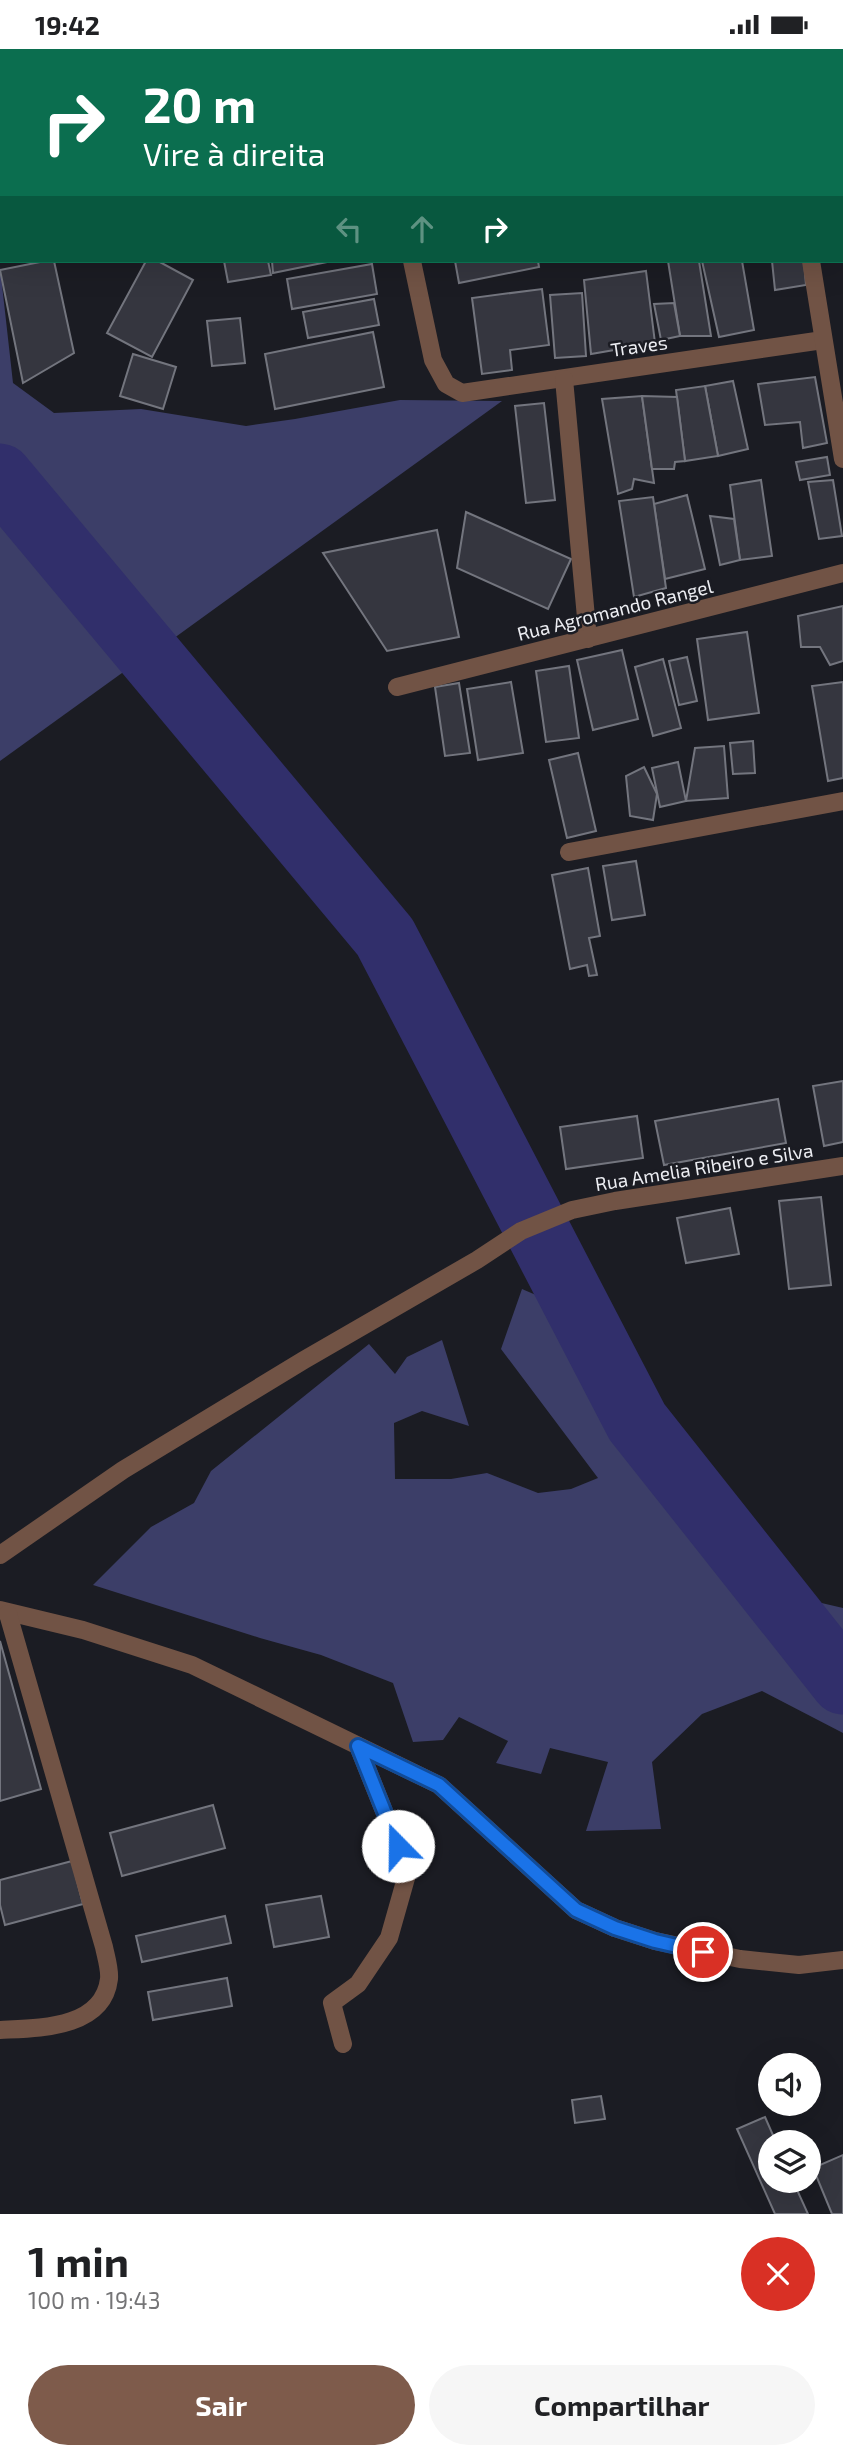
<!DOCTYPE html>
<html lang="pt">
<head>
<meta charset="utf-8">
<style>
	:root { --surface:#fff; --page:#f6f6f6; --text:#202124; --muted:#757577; --accent:#7e5b4b }
	body { margin:0; font-family:"Exo 2",sans-serif; background:var(--page); color:var(--text); height:100vh; display:flex; flex-direction:column; font-size:26px; white-space:nowrap }
	* { box-sizing:border-box; margin:0 }
	p { font-size:23px; color:var(--muted) }
	.icon { flex:none; width:38px; height:38px; fill:none; stroke:currentColor; stroke-width:2; stroke-linecap:round; stroke-linejoin:round }
	.map { position:relative; height:2165px; overflow:hidden }
	.sheet { display:flex; flex-direction:column; background:var(--surface); flex:1 }
	.sheet>* { flex:none }
	.top-card { position:absolute; left:0px; top:0px; width:844px; height:214px; box-shadow:0 7px 28px #0002; background:#0b6e4f; color:#fff; overflow:hidden }
	.fabs { position:absolute; left:758px; top:2004px; display:grid; gap:14px }
	.fabs a { display:grid; place-items:center; width:63px; height:63px; border-radius:50%; background:var(--surface); box-shadow:0 7px 28px #0002; font-size:35px }
	.pin { position:absolute; display:grid; place-items:center; width:60px; height:60px; color:#fff; margin:-30px; border:4px solid #fff; border-radius:50%; box-shadow:0 2px 7px #0007 }
	.me { position:absolute; width:77px; margin:-38px; rotate:338deg; stroke-linejoin:round; filter:drop-shadow(0 0 5px #0008) }
	.turn { display:flex; align-items:center; gap:24px; height:147px; padding:0 28px; font-size:32px }
	.turn .icon { width:91px; height:91px; stroke-width:2.5 }
	.turn b { display:block; font-size:49px; line-height:60px }
	.lanes { display:flex; align-items:center; height:66px; padding:0 28px; background:#0003; justify-content:center; gap:35px; direction:ltr }
	.lanes .off { opacity:.35 }
	.round { display:grid; place-items:center; flex:none; width:74px; height:74px; border-radius:37px; background:var(--page) }
	.summary { display:flex; align-items:center; justify-content:space-between; height:119px; padding:0 28px }
	h1 { font-size:42px; font-weight:700; line-height:52px }
	.primary-button { display:flex; gap:14px; margin-top:auto; padding:14px 28px }
	.primary-button a { flex:1; height:80px; border-radius:42px; background:var(--accent); color:#fff; font-size:28px; font-weight:700; line-height:80px; text-align:center }
	.primary-button a+a { background:var(--page); color:var(--text) }
	.status { display:flex; justify-content:space-between; align-items:center; height:49px; padding:0 35px; background:var(--surface); direction:ltr }
	.status svg { height:19px; fill:currentColor }
	.map>svg:first-child { display:block }
	.green { fill:#3c3e68 }
	.lines { fill:none; stroke-linecap:round; stroke-linejoin:round }
	.river { stroke:#312f6b; stroke-width:65 }
	.building { fill:#35363f; stroke:#73757e; stroke-width:2 }
	.minor { stroke:#715345; stroke-width:18 }
	.route-casing { stroke:#114b97; stroke-width:18 }
	.route { stroke:#1a73e8; stroke-width:12 }
	.labels { text-anchor:middle; stroke-width:5; stroke-linejoin:round; paint-order:stroke }
	.street-label { font-size:19px; fill:#ecedf2; stroke:#1b1c23 }
</style>
</head>
<body>
<div class="status"><b>19:42</b><svg viewBox="0 0 49 12"><path d="M0 12V9h3v3zM5 12V6h3v6zM10 12V3h3v9zM15 12V0h3v12zM26 1h20v11H26zM47 4h2v5h-2z"/></svg></div>
<div class="map">
<svg width="843" height="2165" viewBox="0 0 843 2165">
	<rect width="100%" height="100%" fill="#1b1c23"/>
	<g class="green">
		<polygon points="0,218 13,334 54,364 141,360 246,377 295,370 400,351 502,352 159,600 0,420"/>
		<polygon points="0,451 140,611 0,712"/>
		<polygon points="522,1240 610,1278 770,1542 843,1559 843,1684 762,1642 702,1665 652,1713 661,1780 586,1782 608,1713 550,1699 541,1725 496,1714 508,1692 459,1668 443,1691 413,1693 393,1634 321,1606 260,1589 93,1536 151,1478 194,1454 211,1422 369,1295 395,1325 407,1308 442,1291 469,1377 422,1362 394,1374 395,1430 451,1430 487,1424 538,1444 571,1440 598,1429 501,1300"/>
	</g>
	<g class="lines">
		<polyline class="river" points="0,427 385,888 637,1373 843,1633"/>
	</g>
	<g class="building">
		<polygon points="45,212 54,212 74,304 23,334 0,221"/>
		<polygon points="146,212 158,212 193,231 152,308 107,284"/>
		<polygon points="224,212 268,212 271,226 228,233"/>
		<polygon points="272,212 332,212 273,224"/>
		<polygon points="455,212 538,212 539,218 459,234"/>
		<polygon points="668,212 699,212 711,287 680,287"/>
		<polygon points="702,212 742,212 754,281 719,288"/>
		<polygon points="772,212 804,212 806,236 775,241"/>
		<polygon points="372,215 377,245 292,260 287,230"/>
		<polygon points="646,222 655,294 591,305 584,231"/>
		<polygon points="542,240 549,296 510,301 512,321 482,325 472,249"/>
		<polygon points="582,244 586,307 555,309 550,246"/>
		<polygon points="374,250 379,276 308,289 303,263"/>
		<polygon points="674,254 680,287 661,291 654,255"/>
		<polygon points="240,269 245,314 212,317 207,272"/>
		<polygon points="373,283 384,338 275,360 265,305"/>
		<polygon points="133,305 176,318 163,360 120,347"/>
		<polygon points="815,328 827,394 803,399 800,373 765,376 758,335"/>
		<polygon points="733,332 748,400 718,407 705,337"/>
		<polygon points="705,337 718,407 685,412 676,341"/>
		<polygon points="642,347 654,434 634,430 632,440 618,445 602,350"/>
		<polygon points="642,347 677,348 685,412 675,413 674,420 652,420"/>
		<polygon points="544,354 555,451 526,454 515,357"/>
		<polygon points="827,408 830,426 800,431 796,413"/>
		<polygon points="761,431 772,507 740,511 730,436"/>
		<polygon points="833,431 842,487 819,490 808,433"/>
		<polygon points="687,446 705,520 665,530 654,455"/>
		<polygon points="653,448 666,539 634,548 619,452"/>
		<polygon points="466,463 571,510 548,560 457,519"/>
		<polygon points="710,467 734,470 740,511 720,516"/>
		<polygon points="437,481 459,588 387,602 323,504"/>
		<polygon points="843,557 843,612 830,616 820,598 801,598 798,567"/>
		<polygon points="747,583 759,664 708,671 697,590"/>
		<polygon points="622,601 638,670 593,681 577,611"/>
		<polygon points="687,608 697,652 679,656 669,612"/>
		<polygon points="663,610 681,679 653,687 635,618"/>
		<polygon points="569,617 579,689 546,693 536,622"/>
		<polygon points="511,633 523,704 478,711 467,640"/>
		<polygon points="843,633 843,729 828,732 812,637"/>
		<polygon points="459,634 470,704 445,707 435,638"/>
		<polygon points="753,692 755,724 733,725 730,694"/>
		<polygon points="724,697 728,749 686,752 695,699"/>
		<polygon points="578,704 596,782 567,789 549,711"/>
		<polygon points="678,713 686,752 660,758 652,719"/>
		<polygon points="644,718 657,745 653,771 630,767 626,727"/>
		<polygon points="636,812 645,866 612,871 603,817"/>
		<polygon points="588,819 600,887 589,889 597,926 589,927 587,916 570,920 552,826"/>
		<polygon points="843,1032 843,1093 824,1097 813,1037"/>
		<polygon points="778,1050 786,1094 664,1116 655,1072"/>
		<polygon points="637,1067 643,1109 566,1120 560,1078"/>
		<polygon points="821,1148 831,1236 789,1240 779,1152"/>
		<polygon points="730,1159 739,1205 686,1214 677,1169"/>
		<polygon points="0,1592 41,1740 0,1752"/>
		<polygon points="213,1756 225,1799 122,1827 110,1784"/>
		<polygon points="72,1812 83,1855 5,1876 0,1856 0,1831"/>
		<polygon points="321,1847 329,1888 274,1898 266,1856"/>
		<polygon points="225,1867 231,1894 142,1913 136,1887"/>
		<polygon points="227,1929 232,1957 153,1971 148,1943"/>
		<polygon points="601,2047 605,2070 575,2074 572,2051"/>
		<polygon points="765,2068 776,2093 770,2093 770,2132 793,2132 808,2165 775,2165 737,2080"/>
		<polygon points="843,2106 843,2165 832,2165 813,2119"/>
	</g>
	<g class="lines">
		<g class="minor">
			<polyline points="99,0 101,2"/>
			<polyline points="363,0 364,2"/>
			<polyline points="779,0 779,2"/>
			<polyline points="842,45 843,45"/>
			<polyline points="0,175 2,175"/>
			<polyline points="412,212 433,311 446,335 462,344 823,291"/>
			<polyline points="811,212 843,410"/>
			<polyline points="564,330 588,590"/>
			<polyline points="397,638 843,524"/>
			<polyline points="569,803 843,752"/>
			<polyline points="0,1506 123,1421 304,1311 477,1211 521,1182 572,1161 615,1152 843,1117"/>
			<polyline points="0,1561 83,1581 192,1616 439,1736 576,1861 615,1879 655,1892 740,1910 799,1916 843,1911"/>
			<path d="M0 1981C38 1979 103 1980 109 1930 110 1920 106 1908 104 1898L8 1565"/>
			<polyline points="343,1995 332,1954 358,1935 389,1889 408,1822 358,1697"/>
		</g>
	</g>
	<g class="lines">
		<defs>
			<polyline id="route" points="398,1797 358,1697 439,1736 576,1861 615,1879 655,1892 703,1903"/>
		</defs>
		<use href="#route" class="route-casing"/>
		<use href="#route" class="route"/>
	</g>
	<g class="labels">
		<g class="street-label">
			<text transform="translate(639 297) rotate(-8)" y="7">Traves</text>
			<text transform="translate(615 561) rotate(-14)" y="7">Rua Agromando Rangel</text>
			<text transform="translate(704 1118) rotate(-9)" y="7">Rua Amelia Ribeiro e Silva</text>
		</g>
	</g>
</svg>
<div class="fabs">
<a><svg class="icon" aria-label="sound" viewBox="0 0 24 24"><path d="M4 9h4l5-4v14l-5-4H4zM17 9q2 3 0 6"/></svg></a>
<a><svg class="icon" aria-label="layers" viewBox="0 0 24 24"><path d="M12 4l9 5-9 5-9-5zM3 14l9 5 9-5"/></svg></a>
</div>
<div class="pin" style="left:703px;top:1903px;background:#d93025"><svg class="icon" aria-label="arrive" viewBox="0 0 24 24"><path d="M6 21V4h12l-3 4 3 4H6"/></svg></div>
<svg class="me" style="left:398px;top:1797px" viewBox="-20 -20 40 40"><circle r="19" fill="#fff"/><path d="M0-13L10 11 0 6-10 11z" fill="#1a73e8"/></svg>
<div class="top-card">
<div class="turn"><svg class="icon" aria-label="right" viewBox="0 0 24 24"><path d="M7 20v-9h11M14 6l5 5-5 5"/></svg><div><b>20 m</b>Vire à direita</div></div>
<div class="lanes"><svg class="icon off" aria-label="left" viewBox="0 0 24 24"><path d="M17 20v-9H6M10 6l-5 5 5 5"/></svg><svg class="icon off" aria-label="ahead" viewBox="0 0 24 24"><path d="M12 20V5M6 11l6-6 6 6"/></svg><svg class="icon" aria-label="right" viewBox="0 0 24 24"><path d="M7 20v-9h11M14 6l5 5-5 5"/></svg></div>
</div>
</div>
<section class="sheet">
<div class="summary"><div><h1>1 min</h1><p>100 m · 19:43</p></div><a class="round" style="background:#d93025;color:#fff"><svg class="icon" aria-label="close" viewBox="0 0 24 24"><path d="M6 6l12 12M18 6L6 18"/></svg></a></div>
<div class="primary-button"><a>Sair</a><a>Compartilhar</a></div>
</section>
</body>
</html>
